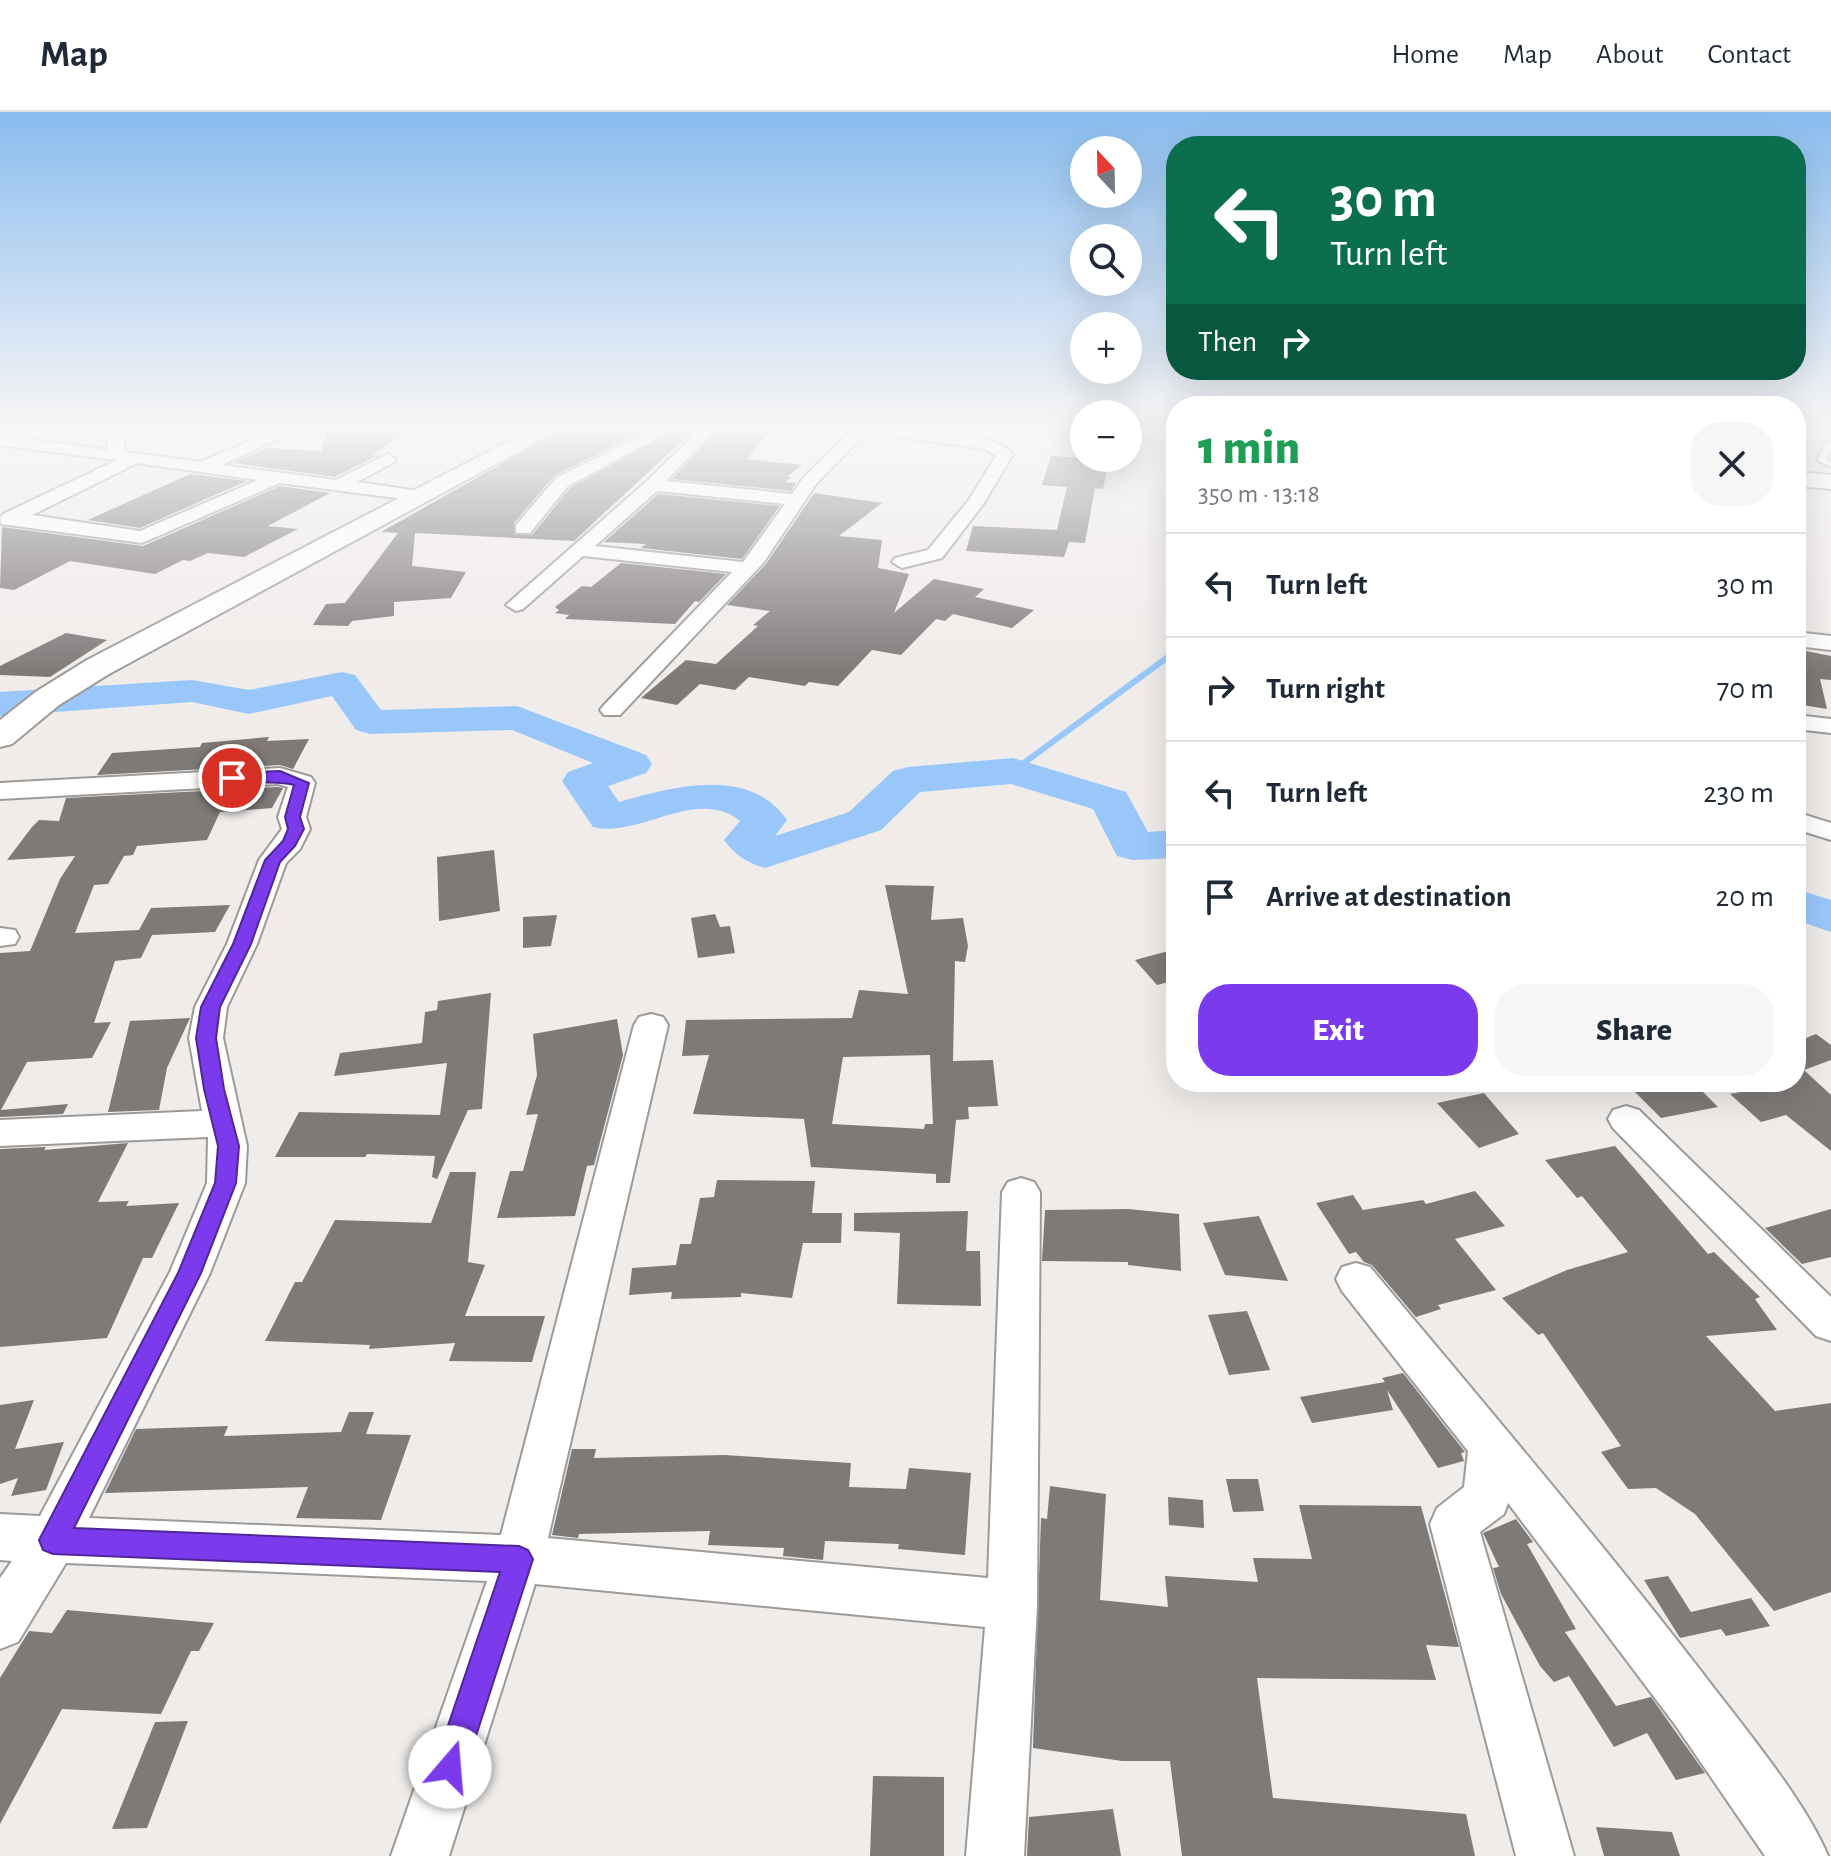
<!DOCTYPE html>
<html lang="en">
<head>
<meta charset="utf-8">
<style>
	:root { --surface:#fff; --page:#f6f6f7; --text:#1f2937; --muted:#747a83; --line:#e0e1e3; --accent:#7c3aed }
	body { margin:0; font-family:"Alegreya Sans",sans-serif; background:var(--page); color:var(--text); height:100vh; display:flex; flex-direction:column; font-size:30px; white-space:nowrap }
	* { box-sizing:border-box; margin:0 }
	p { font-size:26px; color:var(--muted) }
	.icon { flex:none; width:44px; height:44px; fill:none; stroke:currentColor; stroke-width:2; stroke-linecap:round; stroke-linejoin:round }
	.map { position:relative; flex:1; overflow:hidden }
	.panel { position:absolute; left:1166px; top:284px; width:640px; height:696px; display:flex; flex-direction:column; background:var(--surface); border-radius:32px; box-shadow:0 8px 32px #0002 }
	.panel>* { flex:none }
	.hud { position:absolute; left:1166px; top:24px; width:640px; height:244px; border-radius:32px; box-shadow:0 8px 32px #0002; background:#0b6e4f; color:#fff; overflow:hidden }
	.needle { width:52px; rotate:338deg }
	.tools { position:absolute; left:1070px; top:24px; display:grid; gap:16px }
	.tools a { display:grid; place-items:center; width:72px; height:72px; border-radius:50%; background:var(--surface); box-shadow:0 8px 32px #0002; font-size:40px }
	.pin { position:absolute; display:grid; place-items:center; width:68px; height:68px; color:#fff; margin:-34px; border:4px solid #fff; border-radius:50%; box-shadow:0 2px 8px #0007 }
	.me { position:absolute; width:88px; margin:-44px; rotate:18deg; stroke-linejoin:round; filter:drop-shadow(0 0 6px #0008) }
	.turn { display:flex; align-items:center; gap:28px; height:168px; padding:0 32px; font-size:36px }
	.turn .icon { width:104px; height:104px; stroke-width:2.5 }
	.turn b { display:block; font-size:56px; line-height:68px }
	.then { display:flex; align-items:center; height:76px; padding:0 32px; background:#0003; gap:16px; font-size:30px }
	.round { display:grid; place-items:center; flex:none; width:84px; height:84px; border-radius:32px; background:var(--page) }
	.overview { display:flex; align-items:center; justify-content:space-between; height:136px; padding:0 32px }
	h1 { font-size:48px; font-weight:800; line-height:60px; color:#1e9e55 }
	.button { display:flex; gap:16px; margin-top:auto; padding:16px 32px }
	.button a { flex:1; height:92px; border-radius:32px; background:var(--accent); color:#fff; font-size:32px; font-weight:800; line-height:92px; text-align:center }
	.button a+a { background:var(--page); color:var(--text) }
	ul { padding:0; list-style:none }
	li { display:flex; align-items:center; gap:24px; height:104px; padding:0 32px; border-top:2px solid var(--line) }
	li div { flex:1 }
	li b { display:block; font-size:30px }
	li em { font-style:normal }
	header { display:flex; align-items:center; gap:48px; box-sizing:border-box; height:112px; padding:0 40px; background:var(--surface); border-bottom:2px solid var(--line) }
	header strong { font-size:38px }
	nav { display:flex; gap:44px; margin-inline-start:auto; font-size:28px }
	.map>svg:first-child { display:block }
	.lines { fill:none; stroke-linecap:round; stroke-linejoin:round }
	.stream { stroke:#9ac7fa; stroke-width:6 }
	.river { fill:#9ac7fa; fill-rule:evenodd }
	.building { fill:#7d7a78; fill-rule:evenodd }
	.lane-casing { stroke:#9d9a98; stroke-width:4 }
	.street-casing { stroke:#9d9a98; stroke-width:4 }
	.secondary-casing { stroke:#9d9a98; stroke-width:4 }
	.primary-casing { stroke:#9d9a98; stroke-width:4 }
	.lane { fill:#fff; fill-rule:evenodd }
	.street { fill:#fff; fill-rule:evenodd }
	.secondary { fill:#fff; fill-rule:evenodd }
	.primary { fill:#fff; fill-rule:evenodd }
	.route { fill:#7c3aed; stroke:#51269a; stroke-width:2 }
</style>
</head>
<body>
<header>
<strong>Map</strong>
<nav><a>Home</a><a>Map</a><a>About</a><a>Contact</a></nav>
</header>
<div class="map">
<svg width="1831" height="1744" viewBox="0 0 1831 1744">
	<rect width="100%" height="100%" fill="#efecea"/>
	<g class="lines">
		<polyline class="stream" points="1013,659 1176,539"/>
		<g class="river">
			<path d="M342 560 355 563 381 598 517 594 646 643 652 652 646 661 608 674 619 690C672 675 749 653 787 708L775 724 849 700 893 659 908 655 1013 646 1126 680 1148 720 1176 718V746L1133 748 1117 744 1093 697 1011 672 920 680 881 718 765 756C747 751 735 743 724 728L740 709C697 674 639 727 593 715L562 669 568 660 593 651 512 618 370 622 356 618 332 584 249 602 192 590 0 604V580L192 568 249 578Z"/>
			<polygon points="1796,777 1831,788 1831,820 1796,808"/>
		</g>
	</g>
	<g class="building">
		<polygon points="328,317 412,317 372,343 377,344 335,365 233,351 266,336 321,339"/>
		<polygon points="563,317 647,317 554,364 514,411 514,423 532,423 570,376 678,317 695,317 574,429 415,421 412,454 466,460 451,486 394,490 394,504 352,509 348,514 313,513 326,492 345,491 398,421 381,420"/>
		<polygon points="719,317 772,317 747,347 802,353 787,365 792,365 785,370 796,371 791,379 672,367"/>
		<polygon points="1051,344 1109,347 1103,377 1095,376 1085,431 1069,430 1064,445 966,439 973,414 1057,418 1067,375 1042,373"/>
		<polygon points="190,362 247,369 140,416 88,408"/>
		<polygon points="280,374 330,381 268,414 298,417 244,445 208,441 190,449 183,448 155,462 70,449 14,478 0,476 2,415 143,434"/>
		<polygon points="814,381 882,391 839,424 882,428 878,456 909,462 894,501 934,467 984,477 975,485 1034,498 1012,516 953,502 945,509 936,507 901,543 872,538 838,574 809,570 805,574 749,565 735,578 700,572 677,593 641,586 686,548 716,552 758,514 753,513 770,499 727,493 766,452"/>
		<polygon points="658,382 780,394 742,447 641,436 646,432 604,430"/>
		<polygon points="621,451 726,462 699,490 695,489 675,512 565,507 569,503 555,501 559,498 555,495 582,474 591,475"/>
		<polygon points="66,521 107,528 50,565 0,563 0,554"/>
		<polygon points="1796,537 1831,544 1831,568 1820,567 1827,597 1796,592"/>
		<polygon points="269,625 267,629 309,627 293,657 280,653 97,663 112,641 200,635 202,631"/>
		<polygon points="278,675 283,676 272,696 220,700 207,728 137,734 133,743 124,744 108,772 94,773 75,821 139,818 151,796 230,793 215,820 152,823 141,846 115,849 94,911 111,910 92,946 27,950 1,998 68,992 63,1002 0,1005 0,841 30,839 60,767 75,744 7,748 32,715 39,708 59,709 66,686"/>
		<polygon points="494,738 500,799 439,809 437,745"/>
		<path d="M885 773 934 774 931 808 963 806 968 834 965 850 955 849 953 949 993 948 998 994 968 995 969 1007 956 1008 950 1071H936V1062L811 1055 804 1007 693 1002 709 943 682 944 686 908 852 906 859 878 908 882ZM930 943 933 1012H925L924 1017 832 1012 843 945Z"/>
		<polygon points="715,802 720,815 730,814 735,841 698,846 691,806"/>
		<polygon points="557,803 551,834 523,836 523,805"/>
		<polygon points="1176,837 1176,868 1157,873 1135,848"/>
		<polygon points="491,881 482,997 468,998 437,1067 432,1065 435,1044 367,1042 365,1045 275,1045 299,1000 440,1003 447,951 334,964 340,941 422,931 425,900 437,898 438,889"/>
		<polygon points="190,906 167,956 159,998 108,1000 130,909"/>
		<polygon points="617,907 623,943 594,1053 587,1054 575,1104 497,1106 510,1059 523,1059 538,1002 526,1003 537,963 533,922"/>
		<polygon points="1816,922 1831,933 1831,948 1804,958 1831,983 1831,1039 1786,1003 1761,1010 1730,982 1796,970 1796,930"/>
		<polygon points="1666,970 1693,970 1718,995 1661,1006 1632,977"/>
		<polygon points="1484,981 1519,1022 1479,1036 1437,991"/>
		<polygon points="128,1031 98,1090 129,1089 126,1094 179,1091 152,1146 143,1146 107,1226 0,1235 0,1037 46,1035 44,1038"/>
		<polygon points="1615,1034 1708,1142 1714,1140 1760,1185 1755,1187 1777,1218 1706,1224 1775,1299 1831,1291 1831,1480 1774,1499 1695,1402 1656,1376 1628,1377 1601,1340 1621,1334 1543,1221 1538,1223 1502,1186 1567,1158 1628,1140 1582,1084 1577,1086 1545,1048"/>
		<polygon points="450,1060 476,1060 468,1150 485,1153 465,1204 545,1204 532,1250 449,1249 455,1231 369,1237 370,1233 265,1229 295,1170 302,1170 335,1108 431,1111"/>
		<polygon points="717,1068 815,1069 812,1101 842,1101 841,1131 803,1131 792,1186 741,1181 741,1185 671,1187 672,1180 629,1183 632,1156 676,1153 680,1132 691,1132 700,1086 714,1085"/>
		<polygon points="1475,1079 1505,1114 1455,1127 1496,1178 1438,1193 1441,1197 1416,1205 1372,1153 1364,1150 1356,1140 1349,1142 1316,1091 1353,1083 1363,1098 1423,1088 1426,1092"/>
		<polygon points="1128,1097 1179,1102 1181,1159 1128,1153 1128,1150 1042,1149 1045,1098"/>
		<polygon points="1831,1097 1831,1145 1802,1152 1765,1116"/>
		<polygon points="968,1099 966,1139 980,1139 981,1194 897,1192 900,1121 854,1119 854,1101"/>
		<polygon points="1259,1104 1288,1169 1225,1163 1203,1111"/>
		<polygon points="1247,1199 1270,1258 1229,1263 1208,1203"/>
		<polygon points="1403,1261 1465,1340 1461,1341 1464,1349 1438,1356 1387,1278 1393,1298 1312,1311 1300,1285 1385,1270 1382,1266"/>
		<polygon points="34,1288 15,1337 64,1330 46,1378 11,1384 18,1366 0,1372 0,1293"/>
		<polygon points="349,1300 374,1300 366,1322 411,1323 381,1408 296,1406 308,1375 105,1381 136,1317 228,1314 224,1324 341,1320"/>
		<polygon points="572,1337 596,1337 594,1346 724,1343 851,1351 849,1375 906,1377 909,1356 971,1361 965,1443 898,1437 899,1432 825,1429 823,1448 783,1444 784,1436 708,1433 710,1419 579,1422 578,1426 552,1423"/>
		<polygon points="1226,1367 1258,1367 1264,1399 1233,1400"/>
		<polygon points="1050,1374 1106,1382 1100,1488 1168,1495 1165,1464 1258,1470 1253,1446 1312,1447 1299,1393 1421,1394 1459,1535 1426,1533 1436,1568 1257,1566 1273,1686 1466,1702 1475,1744 1182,1744 1170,1649 1122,1649 1033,1636 1041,1406 1047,1407"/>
		<polygon points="1168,1385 1203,1388 1204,1416 1169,1413"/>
		<polygon points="1516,1407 1533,1430 1527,1432 1576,1517 1565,1520 1616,1594 1651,1585 1705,1661 1676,1668 1647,1621 1614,1635 1569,1564 1554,1570 1540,1554 1501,1482 1493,1456 1499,1455 1483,1421"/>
		<polygon points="1668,1464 1691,1500 1751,1486 1770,1514 1726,1524 1721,1517 1680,1526 1644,1468"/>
		<polygon points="67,1498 214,1511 199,1539 191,1539 161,1602 62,1597 0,1712 0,1566 29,1519 52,1521"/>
		<polygon points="188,1609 147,1716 112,1717 155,1610"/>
		<polygon points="873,1664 944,1665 944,1744 870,1744"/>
		<polygon points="1113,1697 1121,1744 1027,1744 1029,1705"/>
		<polygon points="1596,1715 1672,1720 1680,1744 1604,1744"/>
	</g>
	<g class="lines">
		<defs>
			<g id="lane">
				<polygon points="1825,317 1831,317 1831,320"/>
				<polygon points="1828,329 1831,329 1831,338 1826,347 1831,350 1831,355 1817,348"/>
			</g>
			<g id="street">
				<path d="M118 317H136L123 328 125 340 200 350 278 317H299L222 353 336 368 388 342 396 347 394 350 357 370 419 379 428 384 419 389 280 371 142 431 1 412 0 405 5 401 117 348 0 333V323L108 338 107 326ZM137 351 258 368 140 419 32 403Z"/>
				<polygon points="655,317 675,317 568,374 530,421 516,421 516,413 556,366"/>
				<path d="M700 317H716L666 369 792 382 804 365 853 317H869L816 372 764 450 620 603H604L600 598 604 593 732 460 583 444 523 497 516 499 506 493 647 369ZM657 379 785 392 743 450 595 434Z"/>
				<path d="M871 317C905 317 989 316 1013 342L984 391 942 446 902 456 892 450 895 446 928 438 968 389 996 344 985 337 878 322Z"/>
				<polygon points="1796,520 1831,524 1831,538 1796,534"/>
				<polygon points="1796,603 1831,607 1831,621 1796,617"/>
				<polygon points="280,656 311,665 315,671 306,705 310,717 300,737 286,751 257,832 227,895 223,926 247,1034 245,1071 210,1161 89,1406 501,1423 634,913 639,905 651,902 663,905 668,913 548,1426 988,1466 1002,1080 1008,1070 1021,1066 1034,1070 1040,1080 1037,1493 1024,1744 966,1744 985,1515 535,1472 449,1744 391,1744 487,1469 66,1451 18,1530 0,1537 0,1466 12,1449 0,1448 0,1402 40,1404 170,1160 207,1071 208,1025 0,1034 0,1008 202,999 189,926 195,895 227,832 259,748 282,717 278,705 288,675 278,672 0,687 0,671"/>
				<polygon points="1796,700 1831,711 1831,728 1796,717"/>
				<polygon points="0,816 15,818 19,825 15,832 0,834"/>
				<polygon points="1626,994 1639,998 1831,1185 1831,1229 1816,1224 1613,1016 1608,1007 1613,998"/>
				<path d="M1356 1151 1370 1155C1482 1289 1595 1422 1701 1559 1740 1611 1804 1686 1828 1744H1765L1676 1614 1508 1391 1504 1402 1480 1420 1574 1744H1516L1430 1412 1437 1396 1464 1375 1468 1339 1342 1179 1336 1167 1342 1155Z"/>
			</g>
			<polygon id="secondary" points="532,317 560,317 109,562 59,593 12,632 0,635 0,608 37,579 87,548"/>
			<g id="primary">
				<polygon points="1128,317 1176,317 1176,329 1128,325"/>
				<polygon points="1796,360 1831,363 1831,377 1796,374"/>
			</g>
		</defs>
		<use href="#lane" class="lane-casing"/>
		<use href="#street" class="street-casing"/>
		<use href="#secondary" class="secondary-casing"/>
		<use href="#primary" class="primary-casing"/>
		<use href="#lane" class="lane"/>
		<use href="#street" class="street"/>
		<use href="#secondary" class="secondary"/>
		<use href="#primary" class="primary"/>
	</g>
	<linearGradient id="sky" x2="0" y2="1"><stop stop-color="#89bcef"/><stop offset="0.56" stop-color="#f8f6f6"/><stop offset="1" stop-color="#f8f6f6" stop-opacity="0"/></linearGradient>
	<rect width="1831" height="562" fill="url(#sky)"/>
	<path class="route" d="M280 659 309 671 300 705 304 717 295 734 280 750 251 832 220 895 216 926 224 977 239 1034 236 1071 201 1161 74 1416 519 1434 528 1438 533 1447 466 1655 461 1666 450 1671 439 1666 434 1655 500 1460 53 1442 43 1438 39 1428 178 1161 215 1071 218 1034 204 977 196 926 201 895 233 832 265 748 283 729 288 717 285 705 294 673C274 666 237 676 224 666L232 661Z"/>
</svg>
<div class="tools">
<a><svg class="needle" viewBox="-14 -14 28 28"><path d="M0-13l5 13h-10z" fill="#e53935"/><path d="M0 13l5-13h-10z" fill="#747a83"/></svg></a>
<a><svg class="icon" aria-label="search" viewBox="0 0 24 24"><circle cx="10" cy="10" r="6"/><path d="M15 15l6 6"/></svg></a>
<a>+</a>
<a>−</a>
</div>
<div class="pin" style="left:232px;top:666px;background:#d93025"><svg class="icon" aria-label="arrive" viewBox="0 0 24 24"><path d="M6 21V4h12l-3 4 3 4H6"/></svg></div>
<svg class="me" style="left:450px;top:1655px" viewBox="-20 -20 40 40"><circle r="19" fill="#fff"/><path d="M0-13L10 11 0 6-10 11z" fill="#7c3aed"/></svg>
<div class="hud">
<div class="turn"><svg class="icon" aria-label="left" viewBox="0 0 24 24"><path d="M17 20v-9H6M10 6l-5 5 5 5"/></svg><div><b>30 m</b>Turn left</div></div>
<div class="then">Then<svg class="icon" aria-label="right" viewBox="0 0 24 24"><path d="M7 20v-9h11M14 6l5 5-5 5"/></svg></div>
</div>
<section class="panel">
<div class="overview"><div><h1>1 min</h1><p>350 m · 13:18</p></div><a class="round"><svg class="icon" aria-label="close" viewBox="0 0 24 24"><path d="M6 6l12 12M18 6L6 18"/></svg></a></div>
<ul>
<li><svg class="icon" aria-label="left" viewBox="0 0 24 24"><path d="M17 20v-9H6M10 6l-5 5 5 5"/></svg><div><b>Turn left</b></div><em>30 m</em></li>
<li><svg class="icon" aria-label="right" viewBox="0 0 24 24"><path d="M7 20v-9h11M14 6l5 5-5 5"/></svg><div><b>Turn right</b></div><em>70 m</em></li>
<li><svg class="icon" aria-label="left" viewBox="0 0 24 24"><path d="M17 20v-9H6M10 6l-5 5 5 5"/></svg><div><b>Turn left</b></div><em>230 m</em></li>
<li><svg class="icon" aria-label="arrive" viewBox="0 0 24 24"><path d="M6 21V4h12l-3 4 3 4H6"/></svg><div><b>Arrive at destination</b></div><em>20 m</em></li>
</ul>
<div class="button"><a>Exit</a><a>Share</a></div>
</section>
</div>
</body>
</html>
